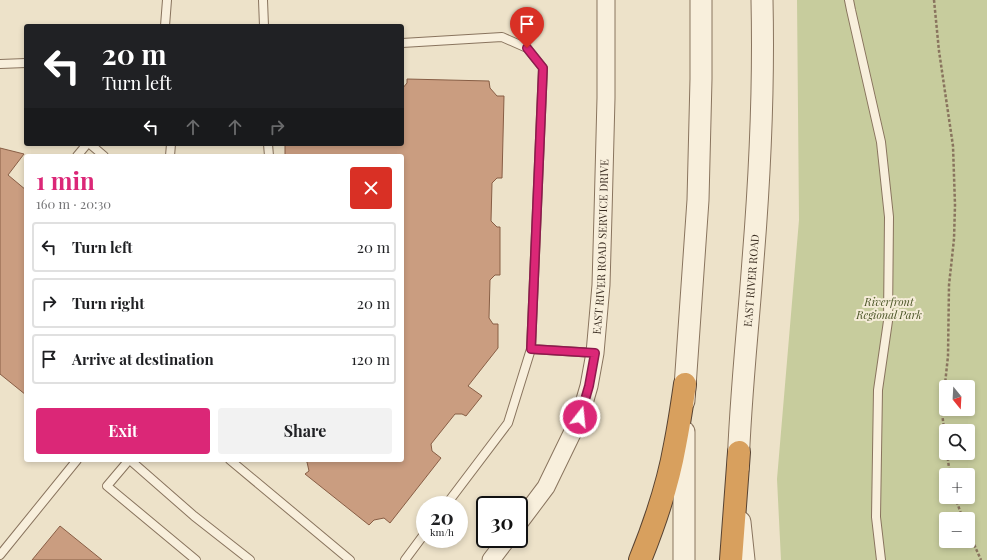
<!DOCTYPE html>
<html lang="en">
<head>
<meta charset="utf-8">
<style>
	:root { --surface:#fff; --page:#f2f2f2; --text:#202124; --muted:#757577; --line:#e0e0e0; --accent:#db2777 }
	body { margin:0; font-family:"Playfair Display",serif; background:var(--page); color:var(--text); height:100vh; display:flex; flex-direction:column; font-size:15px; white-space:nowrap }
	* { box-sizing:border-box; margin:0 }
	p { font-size:13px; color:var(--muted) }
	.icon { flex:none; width:22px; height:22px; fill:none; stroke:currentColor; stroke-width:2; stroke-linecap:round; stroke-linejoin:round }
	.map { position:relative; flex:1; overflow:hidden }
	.side { position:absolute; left:24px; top:154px; width:380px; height:308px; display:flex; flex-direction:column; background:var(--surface); border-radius:4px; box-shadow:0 2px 6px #0003 }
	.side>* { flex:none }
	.hud { position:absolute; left:24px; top:24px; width:380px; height:122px; border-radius:4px; box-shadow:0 2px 6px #0003; background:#202124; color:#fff; overflow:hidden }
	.needle { width:26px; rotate:162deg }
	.buttons { position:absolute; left:939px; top:380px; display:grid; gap:8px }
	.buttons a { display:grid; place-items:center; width:36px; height:36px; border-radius:4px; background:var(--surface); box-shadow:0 2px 6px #0003; font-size:20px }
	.speed { position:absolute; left:416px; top:496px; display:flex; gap:8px; font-size:20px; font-weight:700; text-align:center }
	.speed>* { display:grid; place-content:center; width:52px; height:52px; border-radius:50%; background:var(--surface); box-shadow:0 2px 6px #0003; line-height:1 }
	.speed small { font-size:10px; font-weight:400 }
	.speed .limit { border:2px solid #111; border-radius:6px; background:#fff; color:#111 }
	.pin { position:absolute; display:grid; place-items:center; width:34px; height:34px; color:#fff; margin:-41px -17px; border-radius:50% 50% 50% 0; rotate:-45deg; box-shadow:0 0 4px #0007 }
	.pin .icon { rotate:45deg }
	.me { position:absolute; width:44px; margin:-22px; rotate:16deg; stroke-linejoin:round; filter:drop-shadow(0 0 3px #0008) }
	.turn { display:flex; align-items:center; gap:14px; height:84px; padding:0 12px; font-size:18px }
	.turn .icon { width:52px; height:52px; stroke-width:2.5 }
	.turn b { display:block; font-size:28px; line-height:34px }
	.lanes { display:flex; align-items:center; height:38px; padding:0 12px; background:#0003; justify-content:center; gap:20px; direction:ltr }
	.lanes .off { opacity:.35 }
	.round { display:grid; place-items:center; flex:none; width:42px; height:42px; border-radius:4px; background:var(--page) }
	.head { display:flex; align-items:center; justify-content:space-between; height:68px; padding:0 12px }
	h1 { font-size:24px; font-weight:700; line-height:30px; color:var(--accent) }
	.button { display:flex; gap:8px; margin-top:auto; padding:8px 12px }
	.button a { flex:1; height:46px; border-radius:4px; background:var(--accent); color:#fff; font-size:16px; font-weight:700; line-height:46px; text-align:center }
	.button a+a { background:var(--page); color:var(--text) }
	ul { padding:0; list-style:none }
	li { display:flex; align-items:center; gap:12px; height:50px; margin:0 8px 6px; padding:0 4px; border:2px solid var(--line); border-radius:4px }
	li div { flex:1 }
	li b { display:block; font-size:15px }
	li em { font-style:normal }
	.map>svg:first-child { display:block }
	.green { fill:#c7cc9d; fill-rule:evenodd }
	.building { fill:#ca9d80; stroke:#885e45 }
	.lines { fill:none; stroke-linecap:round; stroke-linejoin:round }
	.service-casing { stroke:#89745e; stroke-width:10 }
	.minor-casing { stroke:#89745e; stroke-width:19 }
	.tertiary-casing { stroke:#89745e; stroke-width:23 }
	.motorway-casing { stroke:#584332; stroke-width:24 }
	.path { stroke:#89745e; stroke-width:2.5; stroke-dasharray:3 2; stroke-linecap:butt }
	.service { stroke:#f8efdc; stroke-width:8 }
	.minor { stroke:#f8efdc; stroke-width:17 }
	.tertiary { stroke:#f8efdc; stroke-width:21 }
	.motorway { stroke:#d8a05e; stroke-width:22 }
	.route-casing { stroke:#8e194d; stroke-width:10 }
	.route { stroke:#db2777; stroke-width:7 }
	.labels { text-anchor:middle; stroke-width:4; stroke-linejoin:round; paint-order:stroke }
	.street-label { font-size:11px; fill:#3a2d21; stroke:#f5ecd8 }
	.park-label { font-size:11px; font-style:italic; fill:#4c5628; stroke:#f5ecd8 }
</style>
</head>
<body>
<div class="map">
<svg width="987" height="560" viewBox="0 0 987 560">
	<rect width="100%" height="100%" fill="#ede2c9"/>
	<path class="green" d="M797 0H987V560H781L777 479 799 220ZM946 387H968V409H946ZM946 431H968V453H946ZM946 475H968V497H946ZM946 519H968V541H946Z"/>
	<g class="building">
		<polygon points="407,79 489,81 490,88 497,96 504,96 502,178 497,178 492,183 491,221 497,227 500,227 500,275 495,275 490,280 489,318 493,324 498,324 498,348 468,386 482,396 466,416 462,414 455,414 431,444 432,451 441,458 390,523 384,518 374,520 369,525 305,474 309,471 307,462 304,460 402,460 402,156 285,156 285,144 402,144 402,89 407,83"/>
		<polygon points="0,148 24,154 8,175 26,190 26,395 0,374"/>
		<polygon points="60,526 102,560 32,560"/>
	</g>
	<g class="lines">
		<defs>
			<g id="service">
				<polyline points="263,0 264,26"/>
				<polyline points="849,0 851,10 881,142 889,217 888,321 878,390 876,517 881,560"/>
				<polyline points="165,26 167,0"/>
				<polyline points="402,43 502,37 527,48 543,68 531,349 508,423 446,505"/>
				<polyline points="0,64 26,63"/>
				<polyline points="90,144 104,156"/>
				<polyline points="268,144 269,156"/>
				<polyline points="77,156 87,144"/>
				<polyline points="170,156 171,144"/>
				<polyline points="531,349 595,353"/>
				<polyline points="129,460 107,486 196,560"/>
				<polyline points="130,460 194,516 250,560"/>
				<polyline points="230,460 350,560"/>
				<polyline points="0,555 77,460"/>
				<polyline points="405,560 425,533"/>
			</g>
			<g id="minor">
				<path id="s1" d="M519 523 546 487 580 417 589 386 595 353 601 285 603 214 606 98V0"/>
				<polyline points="491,560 507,539"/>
			</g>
			<g id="tertiary">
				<polyline points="684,401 698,200 701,79 701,0"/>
				<polyline points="684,432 684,560"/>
				<path id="s2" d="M738 469C740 399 748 330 753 260 760 174 764 87 762 0"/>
				<polyline points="740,522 744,560"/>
			</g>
			<g id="motorway">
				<path d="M640 560C655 523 668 485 675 445 679 425 682 405 685 384"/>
				<polyline points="731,560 739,452"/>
			</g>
		</defs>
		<use href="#service" class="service-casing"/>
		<use href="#minor" class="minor-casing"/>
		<use href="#tertiary" class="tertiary-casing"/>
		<use href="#motorway" class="motorway-casing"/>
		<g class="path">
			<polyline points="934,0 939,51 953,146 955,205 954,239 949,285 948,356 942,412 946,447"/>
			<polyline points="947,453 950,475"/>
			<polyline points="955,497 963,519"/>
			<polyline points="968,531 981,560"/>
		</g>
		<use href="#service" class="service"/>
		<use href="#minor" class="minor"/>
		<use href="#tertiary" class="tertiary"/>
		<use href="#motorway" class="motorway"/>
	</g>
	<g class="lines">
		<defs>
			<polyline id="route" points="527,48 543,68 531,349 595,353 589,386 580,417"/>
		</defs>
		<use href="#route" class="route-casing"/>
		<use href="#route" class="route"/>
	</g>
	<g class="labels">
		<g class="street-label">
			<text dy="4" stroke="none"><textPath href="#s1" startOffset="295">EAST RIVER ROAD SERVICE DRIVE</textPath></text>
			<text dy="4" stroke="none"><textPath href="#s2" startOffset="189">EAST RIVER ROAD</textPath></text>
		</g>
		<g class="park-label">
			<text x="889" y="306">Riverfront<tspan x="889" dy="13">Regional Park</tspan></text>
		</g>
	</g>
</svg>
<div class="buttons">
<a><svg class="needle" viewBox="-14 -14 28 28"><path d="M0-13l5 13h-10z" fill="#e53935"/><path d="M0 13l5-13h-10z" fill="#757577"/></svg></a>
<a><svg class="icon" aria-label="search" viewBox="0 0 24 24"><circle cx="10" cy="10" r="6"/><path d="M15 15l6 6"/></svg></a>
<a>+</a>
<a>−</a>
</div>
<div class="speed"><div>20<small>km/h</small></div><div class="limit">30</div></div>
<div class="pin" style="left:527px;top:48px;background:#d93025"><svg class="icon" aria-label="arrive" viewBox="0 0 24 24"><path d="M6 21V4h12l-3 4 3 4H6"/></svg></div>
<svg class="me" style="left:580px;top:417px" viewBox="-20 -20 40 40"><circle r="17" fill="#db2777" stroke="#fff" stroke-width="3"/><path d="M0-11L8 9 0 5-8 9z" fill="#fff"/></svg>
<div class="hud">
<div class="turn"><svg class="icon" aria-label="left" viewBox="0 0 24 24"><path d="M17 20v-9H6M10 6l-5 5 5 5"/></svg><div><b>20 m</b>Turn left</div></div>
<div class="lanes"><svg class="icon" aria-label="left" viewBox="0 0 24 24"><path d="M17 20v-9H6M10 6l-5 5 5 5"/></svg><svg class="icon off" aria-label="ahead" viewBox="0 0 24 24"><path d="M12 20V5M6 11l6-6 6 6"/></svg><svg class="icon off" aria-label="ahead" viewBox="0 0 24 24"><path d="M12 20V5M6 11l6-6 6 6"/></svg><svg class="icon off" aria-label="right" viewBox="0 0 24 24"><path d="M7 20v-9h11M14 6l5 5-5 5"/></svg></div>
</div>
<section class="side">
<div class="head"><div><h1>1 min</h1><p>160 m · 20:30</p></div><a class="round" style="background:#d93025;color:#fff"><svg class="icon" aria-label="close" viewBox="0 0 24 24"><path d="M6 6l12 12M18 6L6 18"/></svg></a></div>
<ul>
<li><svg class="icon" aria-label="left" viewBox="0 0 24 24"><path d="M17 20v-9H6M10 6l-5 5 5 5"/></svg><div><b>Turn left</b></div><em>20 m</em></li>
<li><svg class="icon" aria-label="right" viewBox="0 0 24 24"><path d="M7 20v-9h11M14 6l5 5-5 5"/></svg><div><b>Turn right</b></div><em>20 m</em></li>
<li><svg class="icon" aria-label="arrive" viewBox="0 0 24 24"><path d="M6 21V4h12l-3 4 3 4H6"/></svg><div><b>Arrive at destination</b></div><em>120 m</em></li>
</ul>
<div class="button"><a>Exit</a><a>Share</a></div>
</section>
</div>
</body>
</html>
